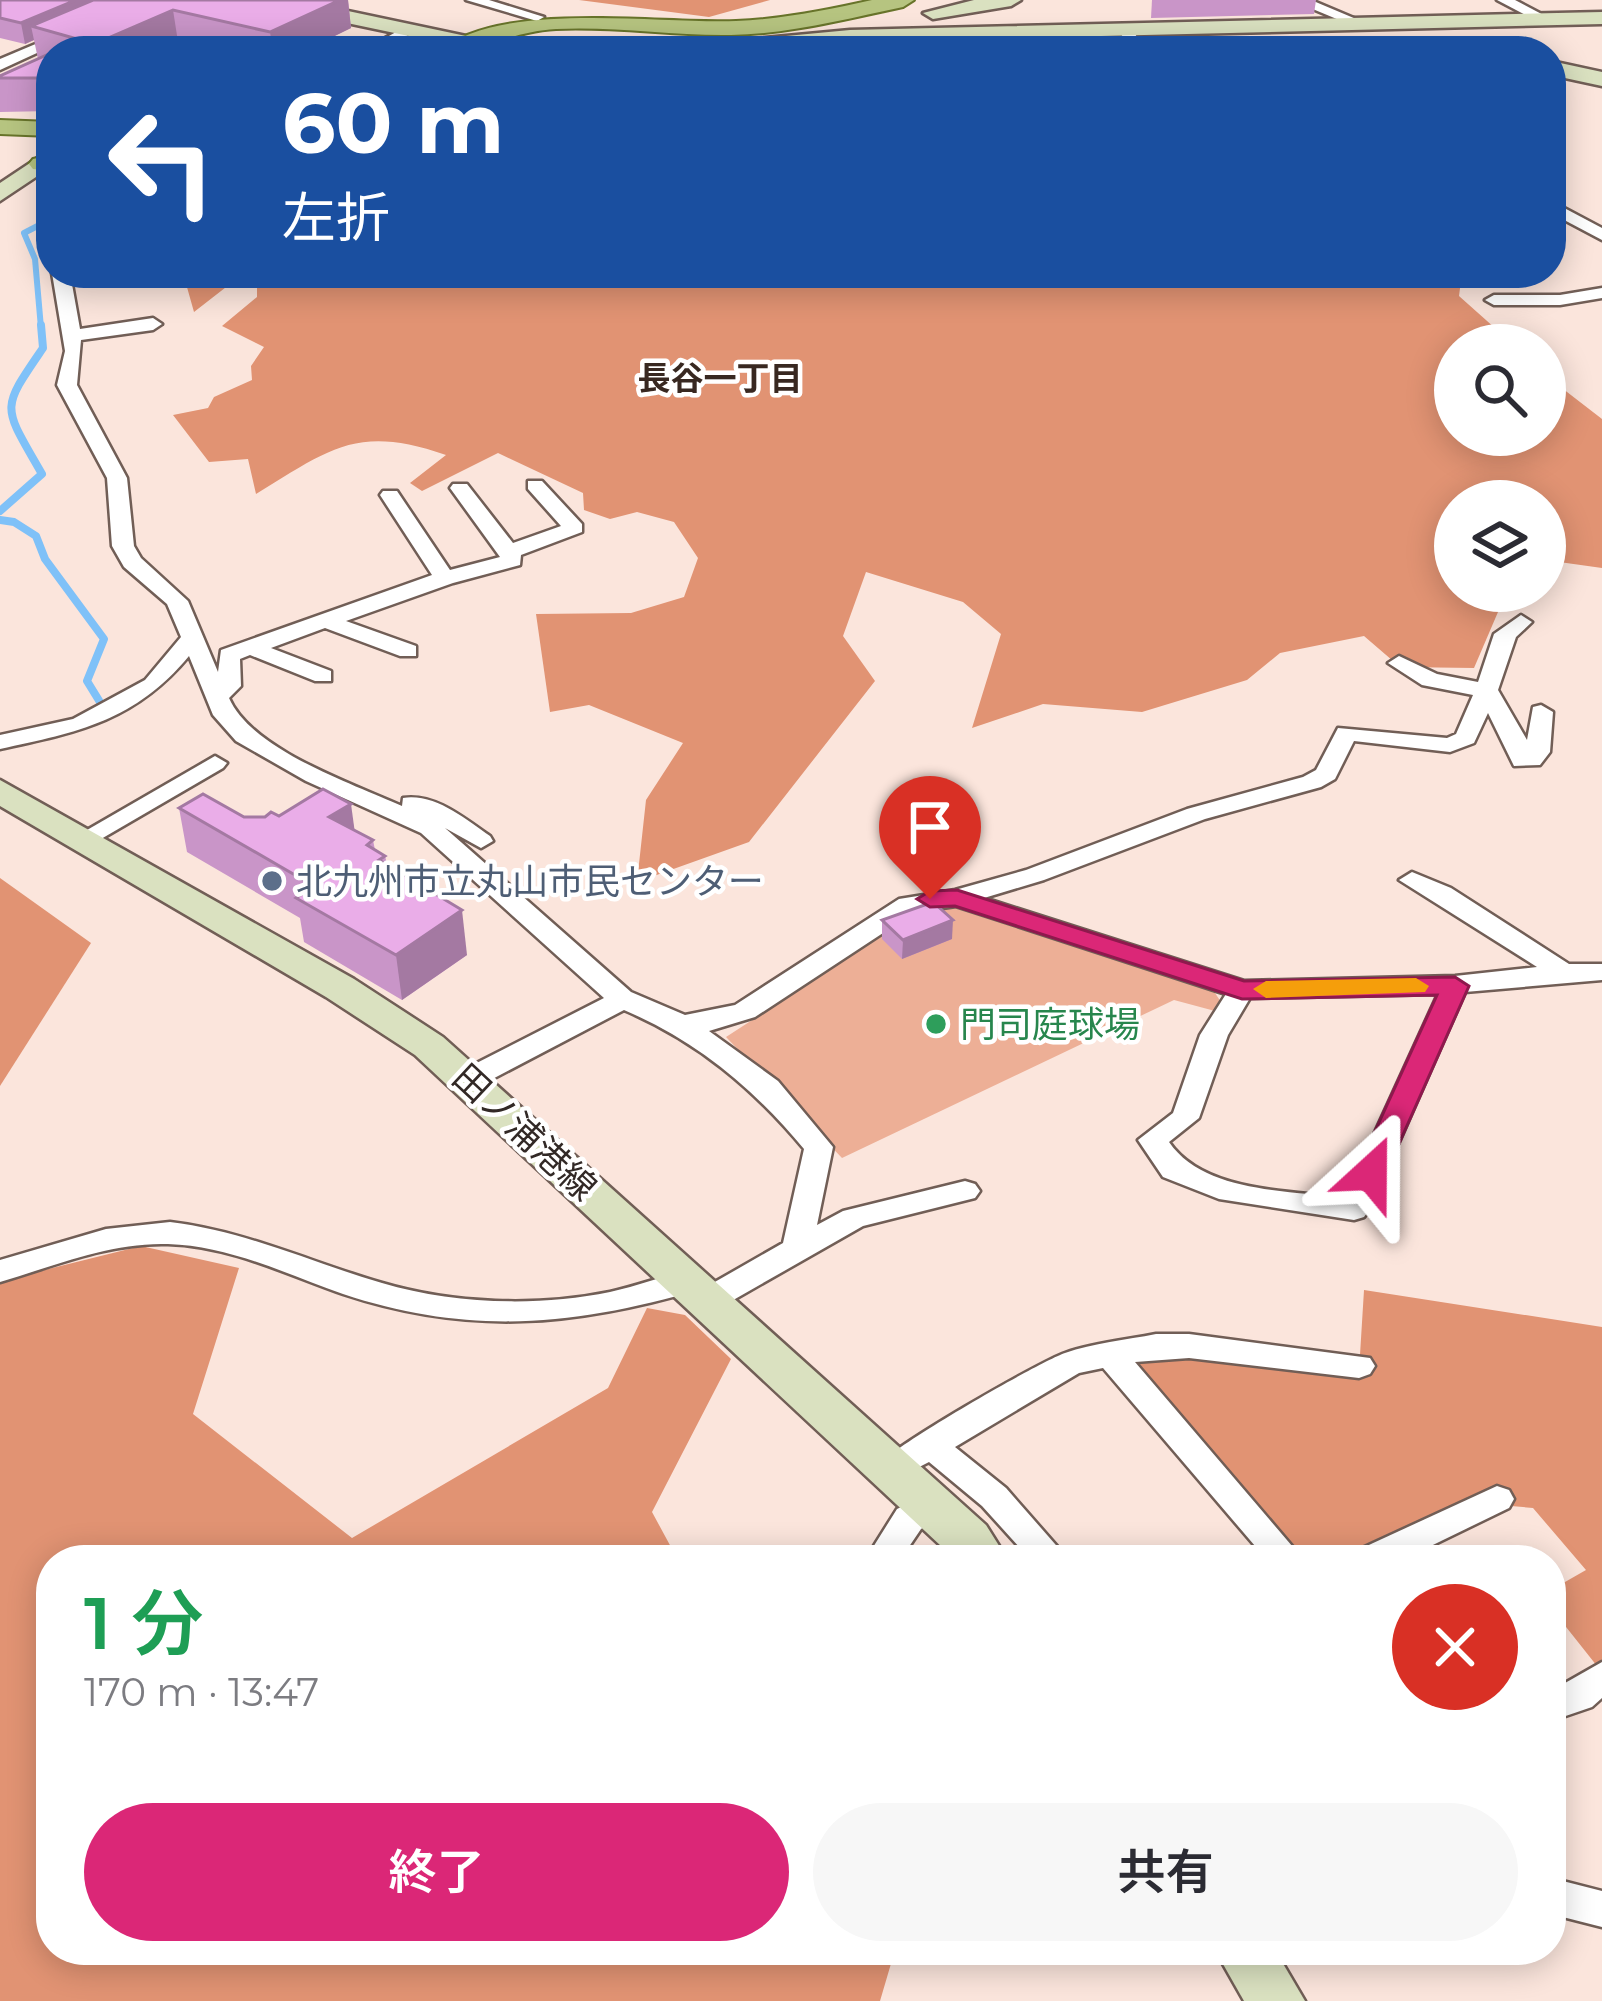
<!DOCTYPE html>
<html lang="ja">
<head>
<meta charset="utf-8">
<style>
	:root { --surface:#fff; --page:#f7f7f7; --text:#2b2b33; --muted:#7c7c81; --accent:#db2777 }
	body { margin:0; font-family:Montserrat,"Noto Sans JP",sans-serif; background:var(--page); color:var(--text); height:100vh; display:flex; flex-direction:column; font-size:45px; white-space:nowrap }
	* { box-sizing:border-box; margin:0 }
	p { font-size:39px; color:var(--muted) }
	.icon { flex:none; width:66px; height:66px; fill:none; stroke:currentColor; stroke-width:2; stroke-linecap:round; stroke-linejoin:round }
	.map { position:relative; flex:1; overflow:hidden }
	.sheet { position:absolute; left:36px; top:1545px; width:1530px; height:420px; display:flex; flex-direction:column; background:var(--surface); border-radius:48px; box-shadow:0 6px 30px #0003 }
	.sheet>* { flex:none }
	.hud { position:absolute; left:36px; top:36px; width:1530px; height:252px; border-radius:48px; box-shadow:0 6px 30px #0003; background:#1a4fa0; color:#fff; overflow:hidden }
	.tools { position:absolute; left:1434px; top:324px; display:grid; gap:24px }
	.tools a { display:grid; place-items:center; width:132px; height:132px; border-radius:50%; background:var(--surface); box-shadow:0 6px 30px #0003; font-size:60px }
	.pin { position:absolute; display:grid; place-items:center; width:102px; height:102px; color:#fff; margin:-123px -51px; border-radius:50% 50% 50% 0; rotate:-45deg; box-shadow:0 0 12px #0007 }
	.pin .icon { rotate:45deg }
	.me { position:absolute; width:132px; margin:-66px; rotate:24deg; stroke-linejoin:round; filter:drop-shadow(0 0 9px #0008) }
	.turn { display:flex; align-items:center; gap:42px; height:252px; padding:0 48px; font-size:54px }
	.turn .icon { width:156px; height:156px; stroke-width:2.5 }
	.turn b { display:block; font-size:84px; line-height:102px }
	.round { display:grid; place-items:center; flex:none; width:126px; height:126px; border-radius:63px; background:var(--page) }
	.overview { display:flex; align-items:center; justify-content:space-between; height:204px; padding:0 48px }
	h1 { font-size:72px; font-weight:600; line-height:90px; color:#1e9e55 }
	.primary-button { display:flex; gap:24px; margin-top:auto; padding:24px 48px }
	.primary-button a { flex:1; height:138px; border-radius:72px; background:var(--accent); color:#fff; font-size:48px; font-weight:600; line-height:138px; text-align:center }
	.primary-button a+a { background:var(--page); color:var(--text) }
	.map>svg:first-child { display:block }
	.green { fill:#edaf96 }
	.forest { fill:#e19373 }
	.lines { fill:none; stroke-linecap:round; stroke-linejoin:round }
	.stream-far1 { stroke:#7fc1f8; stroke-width:6 }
	.stream { stroke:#7fc1f8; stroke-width:8 }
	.street-casing { stroke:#715e56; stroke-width:5 }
	.secondary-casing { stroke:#715e56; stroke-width:5 }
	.primary-casing { stroke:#68742a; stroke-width:4 }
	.street { fill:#fff; fill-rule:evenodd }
	.secondary { fill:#dae1c0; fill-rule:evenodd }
	.primary { fill:#b6c480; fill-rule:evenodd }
	.wall { fill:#c995c8 }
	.shaded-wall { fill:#a479a2 }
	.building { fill:#eaade8; stroke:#a479a2; stroke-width:3 }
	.route { fill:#db2777; stroke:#8e194d; stroke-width:3 }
	.slow { fill:#f59e0b }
	.service-dot { fill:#5c6f8a; stroke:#fff; stroke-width:4.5 }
	.leisure-dot { fill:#2e9e5b; stroke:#fff; stroke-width:4.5 }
	.labels { text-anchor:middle; stroke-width:9; stroke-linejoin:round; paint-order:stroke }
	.far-neighbourhood-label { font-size:33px; font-weight:bold; fill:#382821; stroke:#fff }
	.service-label { font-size:36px; fill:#4e5e75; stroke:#fff; text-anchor:start }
	.leisure-label { font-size:36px; fill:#27864d; stroke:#fff; text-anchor:start }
	.street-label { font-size:36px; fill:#322926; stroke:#fff }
</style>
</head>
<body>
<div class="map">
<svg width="1602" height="2001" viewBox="0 0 1602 2001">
	<rect width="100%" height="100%" fill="#fbe5dc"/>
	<polygon class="green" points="955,904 1209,984 1221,1002 1215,1011 1174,1000 842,1158 726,1037 922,910"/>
	<g class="forest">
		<polygon points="579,0 770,0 709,17"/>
		<path d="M183 273H1462L1459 296 1514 345H1455V435H1545V375L1602 419V568L1545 560V501H1455V591H1507L1474 668 1400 667 1364 636 1280 653 1247 680 1142 712 1043 704 972 728 1001 634 963 602 866 572 843 636 875 681 749 842 637 882 646 800 683 743 589 705 550 712 536 614 631 613 684 597 698 558 674 522 637 512 610 519 584 510 583 493 498 453 422 491 410 483 446 455C357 424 330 449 256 494L248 459 209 462 173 415 208 408 214 397 252 380 251 366 264 347 222 326 257 297V285L230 284 194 312Z"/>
		<polygon points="0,878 91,943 0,1086"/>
		<polygon points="141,1246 239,1268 193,1414 352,1538 608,1388 647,1308 685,1315 731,1359 652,1512 678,1560 51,1560 51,1950 895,1950 880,2001 0,2001 0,1281"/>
		<polygon points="1364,1290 1602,1327 1602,1661 1597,1666 1551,1608 1551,1590 1586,1570 1533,1508 1511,1506 1489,1490 1330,1560 1300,1560 1133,1361 1159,1354 1359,1371"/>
	</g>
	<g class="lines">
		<polyline class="stream-far1" points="41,328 35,259 24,233 51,219"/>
		<g class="stream">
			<path d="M0 511 42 474C2 404 0 411 43 348L41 325"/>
			<polyline points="0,520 14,522 36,536 45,559 104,639 87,681 103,707"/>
		</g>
		<defs>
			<g id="street">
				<polygon points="466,0 489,0 544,17 537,21"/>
				<polygon points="1291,0 1311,0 1368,24 1356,27"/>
				<polygon points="1497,0 1515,0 1551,19 1539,22"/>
				<polygon points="1129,25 1141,28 1131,43 1103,51 1080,51 1121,37"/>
				<polygon points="405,27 417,30 380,51 362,51"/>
				<polygon points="64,32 76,35 0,70 0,59"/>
				<polygon points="1551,201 1602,228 1602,240 1551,213"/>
				<path d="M52 273H70L80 329 153 318 162 324 153 330 81 340 77 385 127 478 134 546 141 558 188 601 218 672 221 650 432 575 380 495 383 491H397L450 570 500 557 450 488 453 484H467L513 543 561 526 528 489V481H542L582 524V532L521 555 520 565 453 583 346 621 416 646V656H400L325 628 271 648 331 671V681H315L250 655 240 659 241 686 229 698C252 750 351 783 402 806L403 798C435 793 465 819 490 836L493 841 481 848 445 828 631 992 685 1015 735 1005 899 899 955 890 1026 870 1187 809 1303 777 1316 770 1338 728 1447 738 1456 734 1473 695 1422 685 1388 663 1399 656 1437 674 1478 682 1494 634 1521 615 1532 622 1516 637 1498 690 1527 740 1533 707 1541 705 1553 712 1550 752 1540 765 1514 766 1488 713 1474 743 1450 752 1354 741 1335 779 1321 787 1205 819 1044 880 984 898 1244 981 1455 976 1537 967 1399 880 1412 872 1451 888 1569 964H1602V980L1465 992 1369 1210 1364 1217 1354 1220 1219 1199 1163 1177 1138 1140 1173 1113 1200 1035 1226 994 956 906 915 912 755 1017 709 1031 778 1081 833 1147 817 1225 843 1211 965 1181 975 1184 980 1191 975 1198 863 1226 721 1307H699L695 1299 699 1291 783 1243 804 1149C753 1088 697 1041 624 1010L481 1085H461L457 1078 461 1071 604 998 421 833 306 781 236 741 213 715 189 656C135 721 79 732 0 749V735L73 719 145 680 181 637 167 604 124 567 112 546 107 478 57 385 65 351ZM1438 994 1345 1198C1288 1190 1204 1193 1169 1142L1199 1118 1228 1035 1250 998Z"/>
				<polygon points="1602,288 1602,298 1560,305 1494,305 1485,300 1494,295 1560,295"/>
				<polygon points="215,756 227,763 223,768 89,846 80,848 68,841"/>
				<path d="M170 1222C245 1231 310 1262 382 1283 453 1304 537 1307 610 1292 637 1286 663 1276 690 1270L701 1273 705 1281 701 1289C576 1326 469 1336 343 1294 286 1274 230 1246 168 1244 111 1242 54 1266 0 1282V1260L106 1229Z"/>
				<path d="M1156 1334H1189L1370 1358 1375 1366 1370 1374 1359 1378 1189 1358 1135 1362 1304 1560H1267L1103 1368 1079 1373 955 1447 1006 1488 1069 1560H1031L982 1506 929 1462 892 1481 880 1477 876 1468C884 1451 1039 1362 1065 1353 1093 1343 1126 1340 1156 1334Z"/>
				<polygon points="1497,1486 1509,1490 1514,1499 1509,1508 1402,1560 1353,1560 1358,1550"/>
				<polygon points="932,1492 944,1496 949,1505 944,1514 921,1529 900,1560 865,1560 897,1509"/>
				<polygon points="1602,1662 1602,1698 1592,1707 1551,1721 1551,1691"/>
				<polygon points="1551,1878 1602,1891 1602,1927 1551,1914"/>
			</g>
			<g id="secondary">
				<polygon points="256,0 296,0 466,36 477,42 466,48 266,6"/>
				<polygon points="974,0 1021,0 1011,6 933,19 923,13"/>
				<polygon points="1602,12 1602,24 850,42 759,51 680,51 691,45 850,30"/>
				<polygon points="1551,61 1602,72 1602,86 1551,75"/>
				<polygon points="51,149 51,167 0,201 0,183"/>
				<polygon points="0,780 354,979 443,1037 986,1525 1008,1560 956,1560 415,1055 326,997 0,806"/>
				<polygon points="1215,1950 1275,1950 1305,2001 1244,2001"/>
			</g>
			<g id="primary">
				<path d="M872 0H914L903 7C846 19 789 34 731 35 673 36 615 26 556 29 515 31 481 51 440 51 499 0 658 24 736 21 782 19 827 10 872 0Z"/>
				<polygon points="0,120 51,122 51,136 0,134"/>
				<polygon points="51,155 51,171 33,169 29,164 33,159"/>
			</g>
		</defs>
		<use href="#street" class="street-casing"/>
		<use href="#secondary" class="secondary-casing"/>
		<use href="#primary" class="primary-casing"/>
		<use href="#street" class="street"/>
		<use href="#secondary" class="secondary"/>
		<use href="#primary" class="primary"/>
	</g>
	<g class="wall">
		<polygon points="0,0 348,0 351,28 304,51 216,51 178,42 158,51 51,51 51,111 0,112 0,76 38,59 34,40 25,44 0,38"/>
		<polygon points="1152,0 1316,0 1314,14 1151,18"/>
		<polygon points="179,808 244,817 279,816 355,831 373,840 375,850 385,856 387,864 467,955 402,1000 304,942 300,918 187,852"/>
		<polygon points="882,920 952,939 902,959 882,939"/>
	</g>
	<g class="shaded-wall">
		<polygon points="76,0 123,0 31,26 34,40 25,44 21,23"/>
		<polygon points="340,0 348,0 351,28 304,51 273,51 270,32"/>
		<polygon points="173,10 178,42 158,51 98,51 97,43"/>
		<polygon points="351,804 357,848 329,817"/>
		<polygon points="462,910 467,955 402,1000 396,955"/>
		<polygon points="953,920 952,939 902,959 903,940"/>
	</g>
	<g class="building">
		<polygon points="0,0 76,0 21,23 0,18"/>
		<polygon points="93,0 340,0 270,32 173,10 97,43 84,40 79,51 56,51 81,40 31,26"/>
		<polygon points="51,53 51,78 0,78 0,76"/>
		<polygon points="323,789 351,804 329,817 373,840 367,845 385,856 379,860 462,910 396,955 296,898 314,886 179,808 203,794 244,817 265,817 271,812 279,816"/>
		<polygon points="933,902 953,920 903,940 882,920"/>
	</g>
	<polygon class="route" points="957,890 1244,981 1455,977 1469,986 1386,1173 1371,1183 1356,1173 1437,995 1242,999 955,906 930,907 917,899 930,891"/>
	<polygon class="slow" points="1416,978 1429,986 1425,992 1266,998 1253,989 1266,981"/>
	<circle class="service-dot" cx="272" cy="881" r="12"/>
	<circle class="leisure-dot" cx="936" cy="1024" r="12"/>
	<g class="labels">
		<g class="far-neighbourhood-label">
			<text x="720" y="390">長谷一丁目</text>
		</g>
		<g class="service-label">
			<text x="296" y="894">北九州市立丸山市民センター</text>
		</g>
		<g class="leisure-label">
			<text x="960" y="1037">門司庭球場</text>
		</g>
		<g class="street-label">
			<text transform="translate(525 1132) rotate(43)" y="13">田ノ浦港線</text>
		</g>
	</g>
</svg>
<div class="tools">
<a><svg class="icon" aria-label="search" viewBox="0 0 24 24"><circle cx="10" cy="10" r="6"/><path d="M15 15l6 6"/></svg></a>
<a><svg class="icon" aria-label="layers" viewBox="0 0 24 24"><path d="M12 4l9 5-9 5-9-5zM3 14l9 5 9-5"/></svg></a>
</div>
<div class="pin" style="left:930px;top:899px;background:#d93025"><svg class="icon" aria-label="arrive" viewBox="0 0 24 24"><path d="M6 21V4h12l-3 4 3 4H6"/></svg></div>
<svg class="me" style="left:1371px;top:1173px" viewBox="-20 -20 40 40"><path d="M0-17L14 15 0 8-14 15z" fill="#db2777" stroke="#fff" stroke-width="4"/></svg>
<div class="hud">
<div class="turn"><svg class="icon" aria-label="left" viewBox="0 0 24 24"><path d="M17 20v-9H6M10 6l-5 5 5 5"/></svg><div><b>60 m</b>左折</div></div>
</div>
<section class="sheet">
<div class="overview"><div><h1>1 分</h1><p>170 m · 13:47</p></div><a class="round" style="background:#d93025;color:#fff"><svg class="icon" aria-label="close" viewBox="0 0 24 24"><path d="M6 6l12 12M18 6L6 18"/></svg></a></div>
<div class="primary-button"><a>終了</a><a>共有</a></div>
</section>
</div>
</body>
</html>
